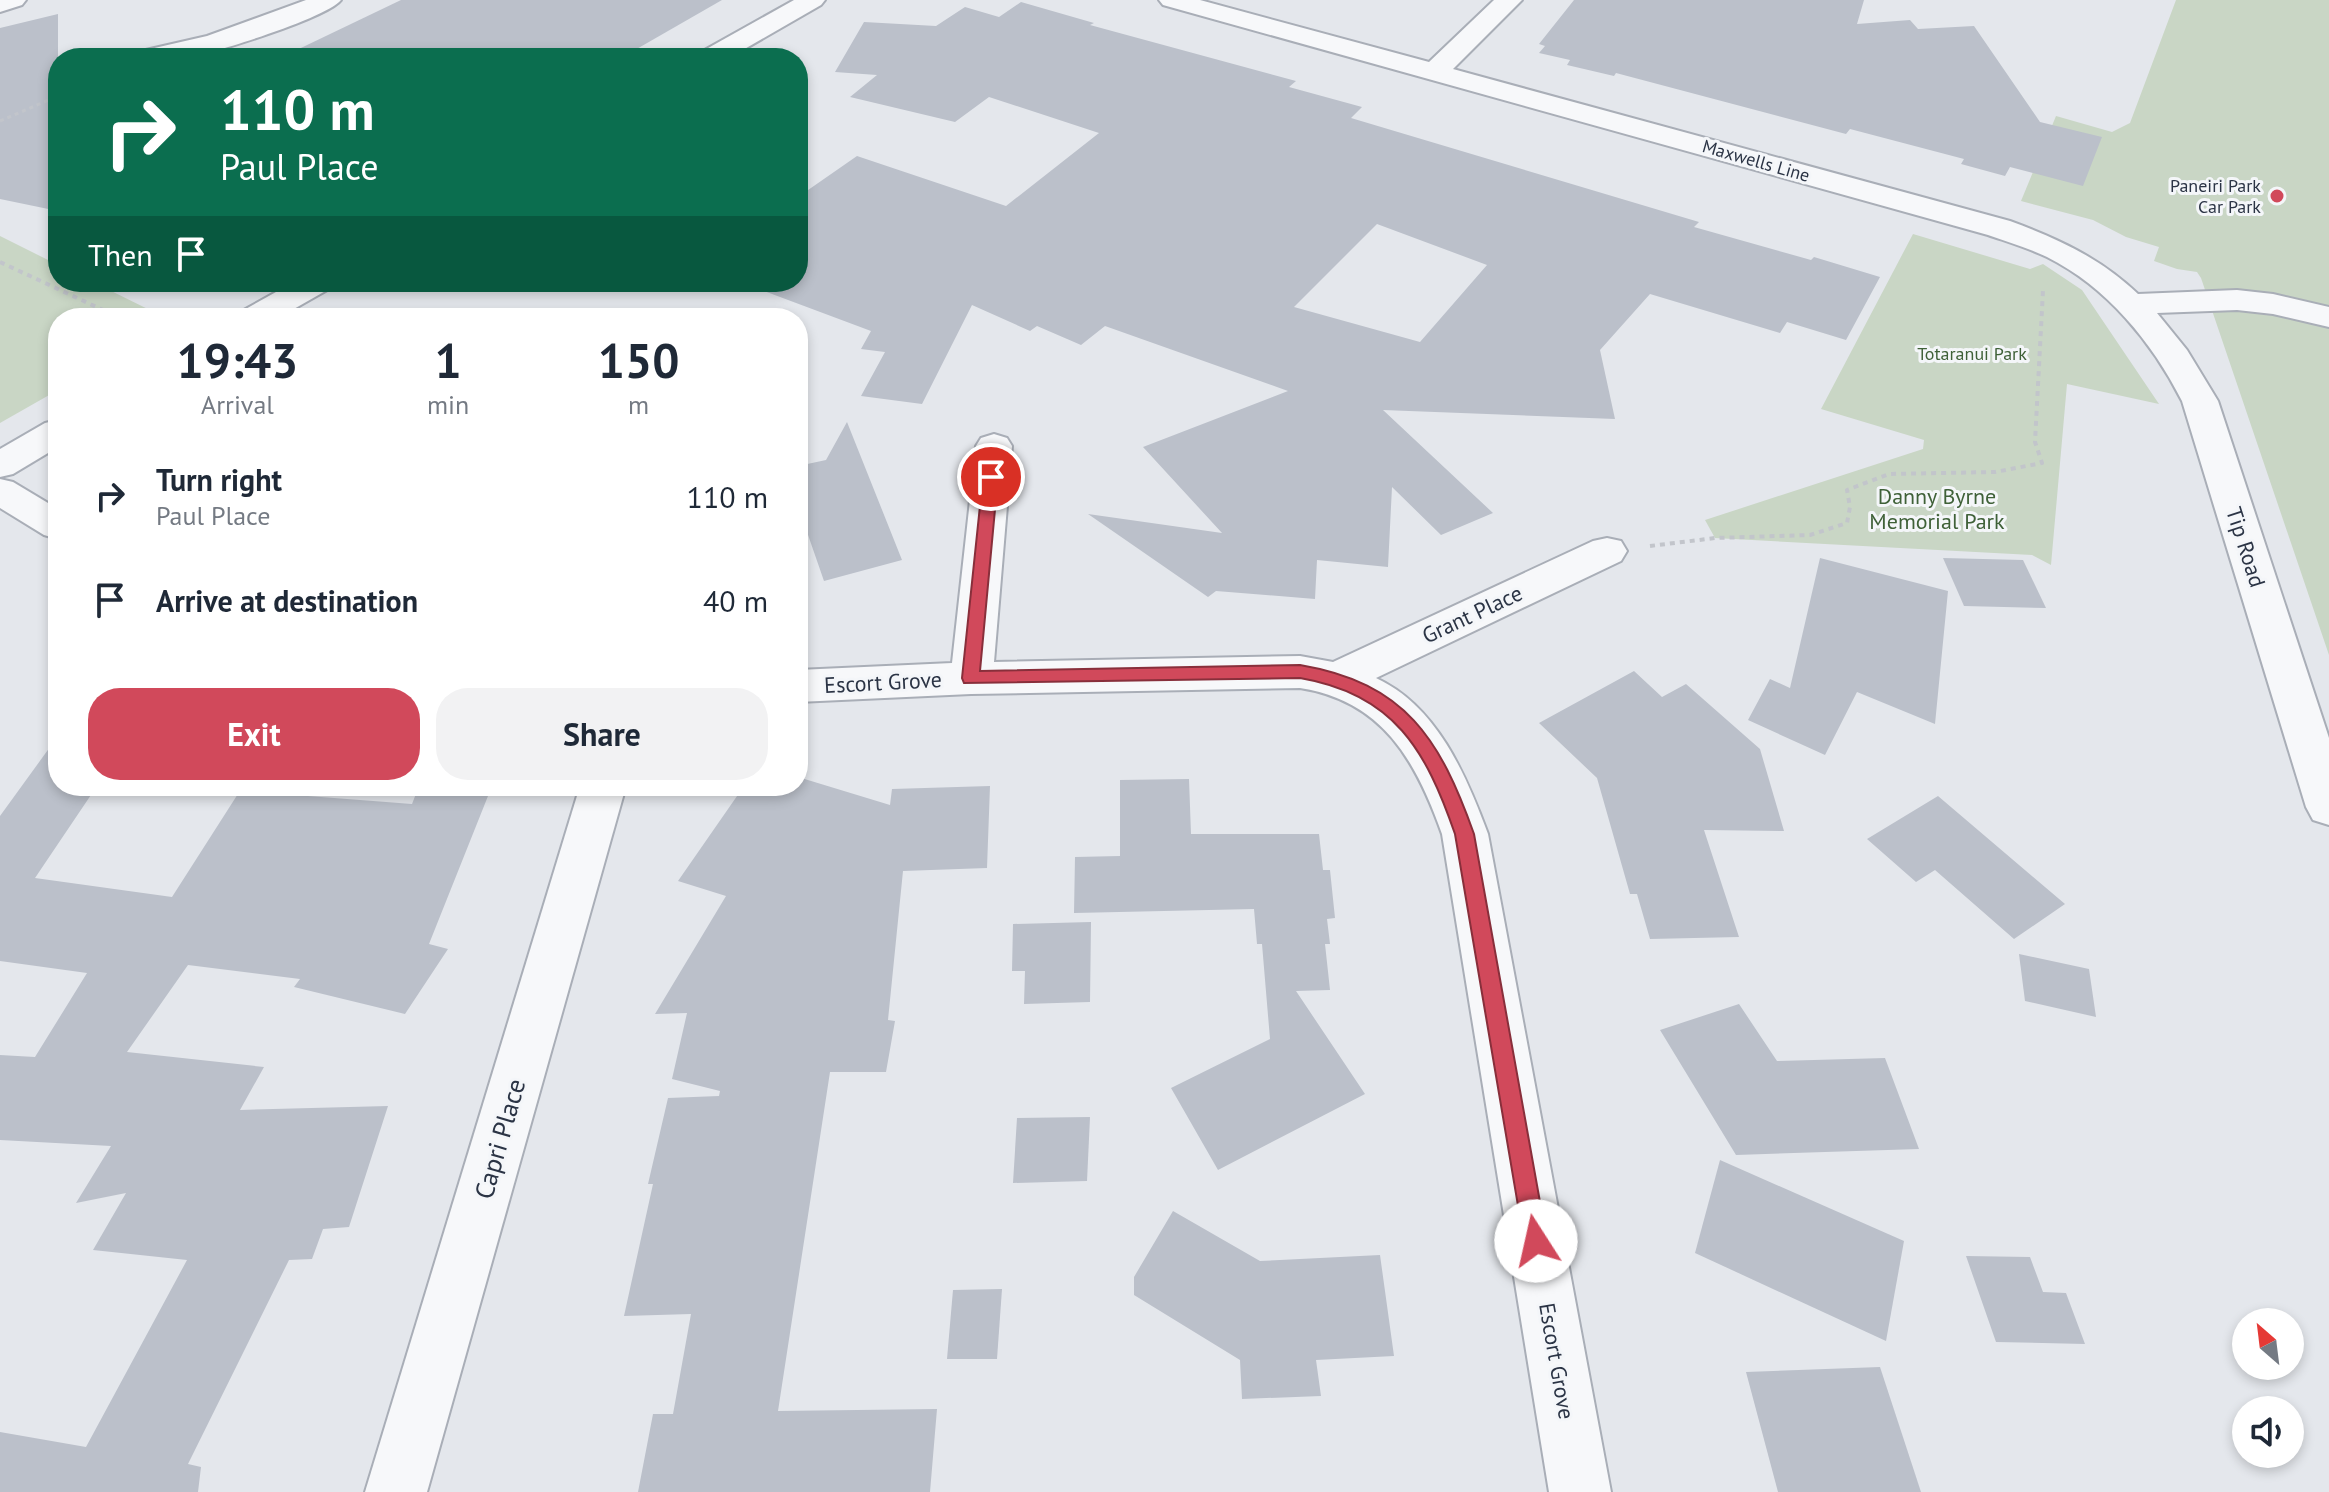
<!DOCTYPE html>
<html lang="en">
<head>
<meta charset="utf-8">
<style>
	:root { --surface:#fff; --page:#f2f2f3; --text:#1f2937; --muted:#747a83; --accent:#d1495b }
	body { margin:0; font-family:"PT Sans",sans-serif; background:var(--page); color:var(--text); height:100vh; display:flex; flex-direction:column; font-size:30px; white-space:nowrap }
	* { box-sizing:border-box; margin:0 }
	p { font-size:26px; color:var(--muted) }
	.icon { flex:none; width:44px; height:44px; fill:none; stroke:currentColor; stroke-width:2; stroke-linecap:round; stroke-linejoin:round }
	.map { position:relative; flex:1; overflow:hidden }
	.sheet { position:absolute; left:48px; top:308px; width:760px; height:488px; display:flex; flex-direction:column; background:var(--surface); border-radius:32px; box-shadow:0 4px 12px #0003 }
	.sheet>* { flex:none }
	.hud { position:absolute; left:48px; top:48px; width:760px; height:244px; border-radius:32px; box-shadow:0 4px 12px #0003; background:#0b6e4f; color:#fff; overflow:hidden }
	.needle { width:52px; rotate:332deg }
	.controls { position:absolute; left:2232px; top:1308px; display:grid; gap:16px }
	.controls a { display:grid; place-items:center; width:72px; height:72px; border-radius:50%; background:var(--surface); box-shadow:0 4px 12px #0003; font-size:40px }
	.pin { position:absolute; display:grid; place-items:center; width:68px; height:68px; color:#fff; margin:-34px; border:4px solid #fff; border-radius:50%; box-shadow:0 2px 8px #0007 }
	.me { position:absolute; width:88px; margin:-44px; rotate:350deg; stroke-linejoin:round; filter:drop-shadow(0 0 6px #0008) }
	.turn { display:flex; align-items:center; gap:28px; height:168px; padding:0 40px; font-size:36px }
	.turn .icon { width:104px; height:104px; stroke-width:2.5 }
	.turn b { display:block; font-size:56px; line-height:68px }
	.then { display:flex; align-items:center; height:76px; padding:0 40px; background:#0003; gap:16px; font-size:30px }
	.eta { display:flex; justify-content:space-evenly; align-items:center; height:136px; text-align:center }
	.eta b { font-size:48px; font-weight:600; line-height:56px }
	.cta { display:flex; gap:16px; margin-top:auto; padding:16px 40px }
	.cta a { flex:1; height:92px; border-radius:32px; background:var(--accent); color:#fff; font-size:32px; font-weight:600; line-height:92px; text-align:center }
	.cta a+a { background:var(--page); color:var(--text) }
	ul { padding:0; list-style:none }
	li { display:flex; align-items:center; gap:24px; height:104px; padding:0 40px }
	li div { flex:1 }
	li b { display:block; font-size:30px }
	li em { font-style:normal }
	.map>svg:first-child { display:block }
	.green { fill:#c9d6c5 }
	.building { fill:#bbc0ca; fill-rule:evenodd }
	.lines { fill:none; stroke-linecap:round; stroke-linejoin:round }
	.minor-casing { stroke:#a9aeb7; stroke-width:4 }
	.path-far1 { stroke:#c2c5cb; stroke-width:3; stroke-dasharray:4 4; stroke-linecap:butt }
	.path { stroke:#c2c5cb; stroke-width:4; stroke-dasharray:5 5; stroke-linecap:butt }
	.minor { fill:#f7f8fa; fill-rule:evenodd }
	.route { fill:#d1495b; stroke:#882f3b; stroke-width:2 }
	.poi-dot { fill:#d1495b; stroke:#f4f6f9; stroke-width:3 }
	.labels { text-anchor:middle; stroke-width:6; stroke-linejoin:round; paint-order:stroke }
	.far-street-label { font-size:18px; fill:#2b3445; stroke:#f4f6f9 }
	.far-poi-label { font-size:18px; fill:#2b3445; stroke:#f4f6f9; text-anchor:end }
	.far-park-label { font-size:18px; fill:#3f6138; stroke:#f4f6f9 }
	.park-label { font-size:22px; fill:#3f6138; stroke:#f4f6f9 }
	.street-label { font-size:22px; fill:#2b3445; stroke:#f4f6f9 }
	.near-street-label { font-size:26px; fill:#2b3445; stroke:#f4f6f9 }
</style>
</head>
<body>
<div class="map">
<svg width="2329" height="1492" viewBox="0 0 2329 1492">
	<rect width="100%" height="100%" fill="#e4e7ec"/>
	<g class="green">
		<polygon points="2176,0 2329,0 2329,655 2201,278 2197,272 2177,269 2154,261 2159,247 2126,237 2093,220 2021,201 2056,116 2112,132 2130,123"/>
		<polygon points="1913,234 2030,269 2043,264 2082,290 2159,404 2067,384 2051,565 2032,555 1715,538 1705,520 1923,449 1924,440 1821,409"/>
		<polygon points="0,236 58,265 58,282 93,282 166,318 58,318 58,347 55,348 58,349 58,390 0,423"/>
	</g>
	<g class="building">
		<polygon points="401,0 722,0 621,58 280,58"/>
		<polygon points="1574,0 1864,0 1857,24 1910,20 1918,29 1974,26 2040,122 2102,137 2083,186 2010,167 2005,176 1961,164 1964,159 1850,129 1846,134 1616,73 1614,76 1567,65 1570,60 1539,53 1545,46 1539,44"/>
		<path d="M1021 2 1094 23 1090 25 1296 81 1289 87 1362 107 1351 118 1699 222 1694 227 1811 260 1814 257 1880 277 1846 340 1787 322 1780 333 1650 294 1600 350 1615 419 1383 410 1493 513 1441 535 1392 487 1388 567 1317 560 1315 599 1216 591 1208 597 1088 514 1222 533 1143 447 1288 391 1105 326 1081 345 1037 326 1030 331 972 305 922 404 861 396 885 352 861 349 871 331 756 288 764 282H798V197L857 156 1006 206 1099 133 989 97 955 122 850 97 877 75 835 72 864 22 936 26 965 7 999 17ZM1377 224 1487 265 1420 342 1294 307Z"/>
		<polygon points="58,14 58,211 0,199 0,28"/>
		<polygon points="847,422 902,560 824,581 798,506 798,466 826,460"/>
		<polygon points="1820,558 1948,591 1935,724 1857,692 1825,755 1748,720 1770,679 1790,688"/>
		<polygon points="1943,558 2023,560 2046,608 1964,606"/>
		<polygon points="1634,671 1662,697 1686,684 1760,749 1784,831 1704,830 1739,937 1650,939 1637,894 1630,894 1597,778 1539,723"/>
		<polygon points="58,736 58,786 97,786 35,878 172,897 243,786 314,786 308,796 412,804 419,786 492,786 429,944 448,949 405,1014 294,987 300,979 188,965 127,1052 264,1067 240,1110 388,1106 349,1227 323,1229 312,1259 289,1260 188,1464 201,1467 198,1492 0,1492 0,1432 86,1447 187,1260 93,1250 126,1193 76,1203 111,1146 0,1140 0,1055 35,1057 87,973 0,961 0,816"/>
		<polygon points="798,777 890,805 892,789 990,786 987,868 903,871 888,1020 895,1021 886,1072 830,1072 778,1411 937,1409 930,1492 638,1492 653,1414 673,1414 691,1314 624,1316 653,1184 648,1184 668,1098 719,1096 720,1091 672,1079 687,1013 655,1014 726,896 678,881 744,786 798,786"/>
		<polygon points="1189,779 1191,834 1319,834 1323,870 1330,870 1335,918 1327,919 1330,944 1325,944 1330,990 1296,991 1365,1094 1218,1170 1171,1088 1270,1039 1262,944 1257,944 1254,909 1074,913 1075,857 1120,856 1120,780"/>
		<polygon points="1938,796 2065,904 2014,939 1935,870 1916,882 1867,839"/>
		<polygon points="1091,922 1090,1002 1024,1004 1025,971 1012,971 1013,924"/>
		<polygon points="2019,954 2089,969 2096,1017 2025,1001"/>
		<polygon points="1739,1004 1777,1061 1885,1058 1919,1149 1736,1155 1660,1030"/>
		<polygon points="1090,1117 1087,1181 1013,1183 1017,1118"/>
		<polygon points="1720,1160 1904,1241 1886,1341 1695,1253"/>
		<polygon points="1173,1211 1260,1261 1380,1255 1394,1356 1316,1360 1321,1396 1242,1399 1240,1360 1134,1295 1134,1277"/>
		<polygon points="1966,1256 2030,1257 2043,1292 2066,1293 2085,1344 1996,1342"/>
		<polygon points="1002,1289 997,1359 947,1359 953,1290"/>
		<polygon points="1880,1367 1921,1492 1778,1492 1746,1372"/>
	</g>
	<g class="lines">
		<defs>
			<g id="minor">
				<polygon points="0,0 26,0 22,5 0,12"/>
				<path d="M306 0H341C329 17 207 56 183 58 167 60 149 58 133 58L137 52 207 36Z"/>
				<polygon points="794,0 825,0 821,5 729,58 697,58 701,52"/>
				<path d="M1159 0H1200L1429 62 1494 0H1522L1453 69 2010 221C2059 239 2100 258 2138 294L2237 290 2273 294 2329 307V327L2273 314 2237 310 2157 313 2187 350 2218 401 2329 738V825L2313 820 2306 807 2182 401C2152 342 2107 287 2047 257 2028 248 2008 242 1988 235L1163 5Z"/>
				<polygon points="294,282 334,282 329,289 278,318 237,318 242,311"/>
				<polygon points="58,420 58,447 13,474 0,477 0,449 45,423"/>
				<path d="M994 434 1007 438 1012 446 994 662 1300 656 1333 662 1593 541 1607 538 1621 541 1627 551 1621 561 1376 678C1437 706 1466 775 1488 834L1611 1492H1549L1442 834C1416 761 1383 701 1300 688L971 694 798 702V670L952 663 976 446 981 438Z"/>
				<polygon points="0,479 13,482 58,509 58,539 44,535 0,508"/>
				<polygon points="580,786 626,786 427,1492 365,1492"/>
			</g>
		</defs>
		<use href="#minor" class="minor-casing"/>
		<polyline class="path-far1" points="0,121 58,96"/>
		<g class="path">
			<polyline points="0,262 120,318"/>
			<polyline points="1650,546 1715,538 1810,535 1847,523 1850,507 1847,490 1889,474 1995,472 2042,463 2035,442 2043,290"/>
		</g>
		<use href="#minor" class="minor"/>
	</g>
	<path class="route" d="M991 472 998 477 980 671 1300 665C1406 683 1440 739 1474 834L1547 1241 1544 1250 1536 1253 1528 1250 1524 1241 1455 834C1426 750 1394 694 1300 678L964 683 962 678 983 477Z"/>
	<circle class="poi-dot" cx="2277" cy="196" r="8"/>
	<g class="labels">
		<g class="far-street-label">
			<text transform="translate(1756 161) rotate(16)" y="6">Maxwells Line</text>
		</g>
		<g class="far-poi-label">
			<text x="2261" y="192">Paneiri Park<tspan x="2261" dy="21">Car Park</tspan></text>
		</g>
		<g class="far-park-label">
			<text x="1972" y="360">Totaranui Park</text>
		</g>
		<g class="park-label">
			<text x="1937" y="504">Danny Byrne<tspan x="1937" dy="25">Memorial Park</tspan></text>
		</g>
		<g class="street-label">
			<text transform="translate(2246 547) rotate(72)" y="8">Tip Road</text>
			<text transform="translate(1472 614) rotate(-25)" y="8">Grant Place</text>
			<text transform="translate(883 682) rotate(-3)" y="8">Escort Grove</text>
			<text transform="translate(1557 1361) rotate(80)" y="8">Escort Grove</text>
		</g>
		<g class="near-street-label">
			<text transform="translate(500 1139) rotate(-74)" y="9">Capri Place</text>
		</g>
	</g>
</svg>
<div class="controls">
<a><svg class="needle" viewBox="-14 -14 28 28"><path d="M0-13l5 13h-10z" fill="#e53935"/><path d="M0 13l5-13h-10z" fill="#747a83"/></svg></a>
<a><svg class="icon" aria-label="sound" viewBox="0 0 24 24"><path d="M4 9h4l5-4v14l-5-4H4zM17 9q2 3 0 6"/></svg></a>
</div>
<div class="pin" style="left:991px;top:477px;background:#d93025"><svg class="icon" aria-label="arrive" viewBox="0 0 24 24"><path d="M6 21V4h12l-3 4 3 4H6"/></svg></div>
<svg class="me" style="left:1536px;top:1241px" viewBox="-20 -20 40 40"><circle r="19" fill="#fff"/><path d="M0-13L10 11 0 6-10 11z" fill="#d1495b"/></svg>
<div class="hud">
<div class="turn"><svg class="icon" aria-label="right" viewBox="0 0 24 24"><path d="M7 20v-9h11M14 6l5 5-5 5"/></svg><div><b>110 m</b>Paul Place</div></div>
<div class="then">Then<svg class="icon" aria-label="arrive" viewBox="0 0 24 24"><path d="M6 21V4h12l-3 4 3 4H6"/></svg></div>
</div>
<section class="sheet">
<div class="eta">
<div><b>19:43</b><p>Arrival</p></div>
<div><b>1</b><p>min</p></div>
<div><b>150</b><p>m</p></div>
</div>
<ul>
<li><svg class="icon" aria-label="right" viewBox="0 0 24 24"><path d="M7 20v-9h11M14 6l5 5-5 5"/></svg><div><b>Turn right</b><p>Paul Place</p></div><em>110 m</em></li>
<li><svg class="icon" aria-label="arrive" viewBox="0 0 24 24"><path d="M6 21V4h12l-3 4 3 4H6"/></svg><div><b>Arrive at destination</b></div><em>40 m</em></li>
</ul>
<div class="cta"><a>Exit</a><a>Share</a></div>
</section>
</div>
</body>
</html>
